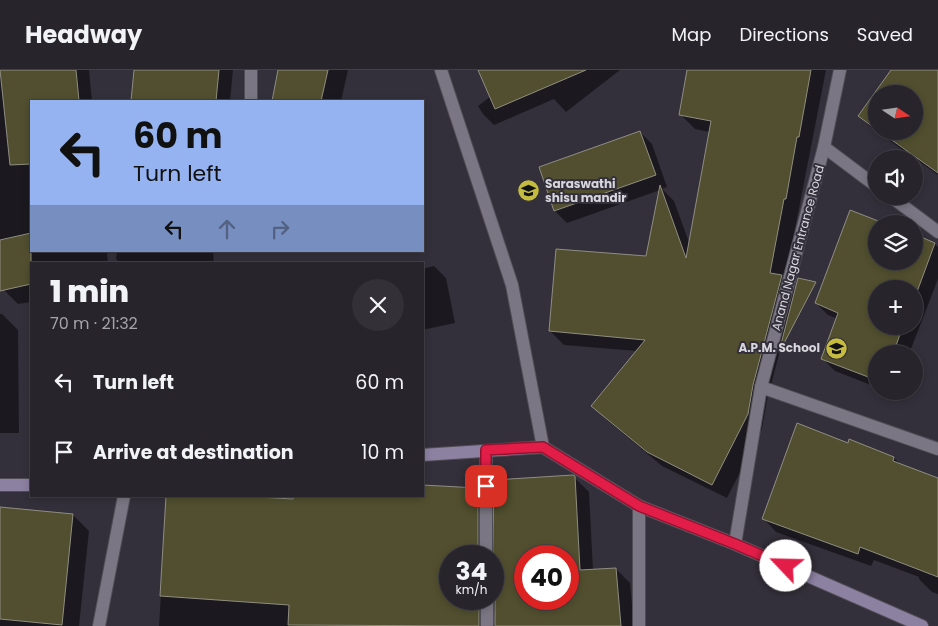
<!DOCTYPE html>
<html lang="en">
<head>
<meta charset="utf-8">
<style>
	:root { --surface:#27242c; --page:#333038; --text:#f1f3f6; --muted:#a4a4a9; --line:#434148 }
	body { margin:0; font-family:Poppins,sans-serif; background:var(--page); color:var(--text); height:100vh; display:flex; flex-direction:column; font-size:19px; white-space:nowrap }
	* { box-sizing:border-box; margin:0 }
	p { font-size:16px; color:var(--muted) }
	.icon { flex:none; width:28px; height:28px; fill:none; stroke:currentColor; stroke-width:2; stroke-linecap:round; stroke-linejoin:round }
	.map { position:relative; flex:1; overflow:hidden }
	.side { position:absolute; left:30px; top:192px; width:394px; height:235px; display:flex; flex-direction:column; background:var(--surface); border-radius:0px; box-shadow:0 2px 8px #0003,0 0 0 1px var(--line) }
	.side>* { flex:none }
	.top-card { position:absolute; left:30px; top:30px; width:394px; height:152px; border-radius:0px; box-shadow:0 2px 8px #0003,0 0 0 1px var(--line); background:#95b2f1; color:#111; overflow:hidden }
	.needle { width:32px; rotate:103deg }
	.controls { position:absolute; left:868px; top:15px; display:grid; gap:10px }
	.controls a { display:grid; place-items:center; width:55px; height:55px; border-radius:50%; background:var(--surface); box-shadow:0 2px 8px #0003,0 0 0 1px var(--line); font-size:25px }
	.speed { position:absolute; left:439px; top:475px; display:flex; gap:10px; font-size:25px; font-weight:700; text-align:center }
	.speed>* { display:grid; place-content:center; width:65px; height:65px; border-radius:50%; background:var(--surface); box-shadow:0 2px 8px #0003,0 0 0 1px var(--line); line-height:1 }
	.speed small { font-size:12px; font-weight:400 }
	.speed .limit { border:8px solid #d22; background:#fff; color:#111 }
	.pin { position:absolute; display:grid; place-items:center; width:42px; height:42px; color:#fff; margin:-21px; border-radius:10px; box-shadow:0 2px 8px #0006 }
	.me { position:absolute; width:55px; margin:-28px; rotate:294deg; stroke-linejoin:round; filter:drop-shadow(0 0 4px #0008) }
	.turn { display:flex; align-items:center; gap:18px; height:105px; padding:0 20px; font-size:22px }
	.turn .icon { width:65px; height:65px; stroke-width:2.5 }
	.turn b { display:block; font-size:35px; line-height:42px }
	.lanes { display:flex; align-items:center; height:48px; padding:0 20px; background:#0003; justify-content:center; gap:25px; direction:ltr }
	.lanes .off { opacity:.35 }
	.round { display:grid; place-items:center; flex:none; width:52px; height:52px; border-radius:26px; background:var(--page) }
	.headline { display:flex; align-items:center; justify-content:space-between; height:85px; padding:0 20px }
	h1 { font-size:30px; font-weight:800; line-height:38px }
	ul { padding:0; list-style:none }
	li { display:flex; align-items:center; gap:15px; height:70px; padding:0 20px }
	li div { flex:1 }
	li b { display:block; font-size:19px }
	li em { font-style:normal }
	header { display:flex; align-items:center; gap:30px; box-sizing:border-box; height:70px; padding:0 25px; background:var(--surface); border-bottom:1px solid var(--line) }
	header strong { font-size:24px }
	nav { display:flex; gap:28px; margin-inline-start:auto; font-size:18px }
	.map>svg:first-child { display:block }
	.shadow { fill:#0007; fill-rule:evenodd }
	.building { fill:#514f2f; stroke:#8f8e81; fill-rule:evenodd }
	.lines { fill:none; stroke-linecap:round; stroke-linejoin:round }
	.street-casing { stroke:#514d56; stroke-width:14 }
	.secondary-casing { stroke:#514d56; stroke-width:14 }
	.street { stroke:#7a7683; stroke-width:12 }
	.secondary { stroke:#8d81a2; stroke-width:12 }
	.route-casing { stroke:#92132f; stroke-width:12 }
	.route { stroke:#e11d48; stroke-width:9 }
	.labels { text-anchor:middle; stroke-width:4; stroke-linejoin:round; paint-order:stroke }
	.poi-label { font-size:12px; font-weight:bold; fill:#d8d6dd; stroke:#34303b; text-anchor:start }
	.street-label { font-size:12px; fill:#d8d6dd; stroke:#34303b }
</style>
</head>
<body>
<header>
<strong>Headway</strong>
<nav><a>Map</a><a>Directions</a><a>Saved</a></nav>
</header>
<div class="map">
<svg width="938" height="556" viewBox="0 0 938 556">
	<rect width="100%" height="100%" fill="#34303b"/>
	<g class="shadow">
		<polygon points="0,0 89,0 92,31 31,31 31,181 107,181 108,194 31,194 31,232 18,234 4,220 0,203"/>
		<polygon points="135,0 233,0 230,31 132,31"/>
		<polygon points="280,0 348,0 341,31 273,31"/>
		<polygon points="525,0 620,0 566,42 554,29 494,55 483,44 478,36"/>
		<polygon points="688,0 826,0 785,210 796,221 767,330 762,359 727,428 662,396 607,350 593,336 637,281 564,275 550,261 647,188 660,120 567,153 555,141 540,98 640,62 652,74 667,117 662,119 674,131 690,175 710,62 695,59 680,44"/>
		<path d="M893 0H938V105L872 58 860 46ZM876 24H914V61H876Z"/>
		<path d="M850 141 876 154V191H914V166L935 174 938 177V209L909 284H876V317L835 301 823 289 838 249 828 245 816 233ZM876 219H914V256H876Z"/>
		<polygon points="117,181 217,181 213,182 214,194 121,194 116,189"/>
		<polygon points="434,196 446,208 455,253 422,260 422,199"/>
		<polygon points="0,244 2,244 18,260 19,363 0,363"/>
		<polygon points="849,374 894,388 902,396 938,409 938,524 932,522 919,509 919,507 874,490 871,496 776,462 763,448"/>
		<path d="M574 407 589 422 593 500 616 499 630 513 634 556H496V539L493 544V556H159L167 426 295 431 422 426 477 420 492 434V486H450V529H492V495ZM525 486H568V529H525Z"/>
		<polygon points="0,438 73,445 89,461 79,556 0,556"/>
	</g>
	<g class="building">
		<polygon points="0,0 76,0 79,31 31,31 31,94 10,95"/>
		<polygon points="134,0 219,0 216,31 131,31"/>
		<polygon points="278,0 328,0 321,31 272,31"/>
		<polygon points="478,0 586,0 495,39"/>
		<polygon points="687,0 811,0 799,67 797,67 786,129 784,129 770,203 782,205 753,315 748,344 712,415 647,382 591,336 645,270 549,261 556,179 646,186 660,115 686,188 711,51 679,45"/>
		<polygon points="891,0 938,0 938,103 879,61 914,61 914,24 876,24 876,59 858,46"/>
		<polygon points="640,61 656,105 554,141 539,97"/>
		<polygon points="850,140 886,154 876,154 876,191 914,191 914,164 935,173 914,230 914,219 876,219 876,256 903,256 893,284 876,284 876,310 821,289 838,243 815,233"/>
		<polygon points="31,163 31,214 0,221 0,170"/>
		<polygon points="798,208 816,212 783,275 781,274"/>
		<polygon points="797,353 848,373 849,369 894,387 893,391 938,408 938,507 860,477 858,484 762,449"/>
		<path d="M573 405 575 406 580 500 616 498 621 556H495V529L492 523 494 410ZM525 486H568V529H525Z"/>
		<polygon points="422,415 478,418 478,486 450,486 450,529 479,529 479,556 288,555 289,535 160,526 166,426 240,426 293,429 294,426 422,426"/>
		<polygon points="0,437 73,444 62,555 0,549"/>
	</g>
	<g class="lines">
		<defs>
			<g id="street">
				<polyline points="251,0 251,31"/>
				<polyline points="441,0 512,215 543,377"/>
				<polyline points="824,77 876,116"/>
				<polyline points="890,126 938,162"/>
				<polyline points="761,317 938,379"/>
				<polyline points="486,381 486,486"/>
				<polyline points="735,474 761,317 824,77 840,0"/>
				<polyline points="487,529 487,556"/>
				<polyline points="99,556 124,426"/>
				<polyline points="639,556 639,436"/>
			</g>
			<g id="secondary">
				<polyline points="422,385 543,377 639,436 735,474 922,556"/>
				<polyline points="0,415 31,415"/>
			</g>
		</defs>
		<use href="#street" class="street-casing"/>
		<use href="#secondary" class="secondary-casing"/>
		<use href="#street" class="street"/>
		<use href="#secondary" class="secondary"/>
	</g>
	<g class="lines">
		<defs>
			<polyline id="route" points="486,416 486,380 543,377 639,436 735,474 786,496"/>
		</defs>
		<use href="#route" class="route-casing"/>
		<use href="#route" class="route"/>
	</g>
	<defs>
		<symbol id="university-disc" viewBox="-11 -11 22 22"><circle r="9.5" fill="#c5bc3d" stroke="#34303b"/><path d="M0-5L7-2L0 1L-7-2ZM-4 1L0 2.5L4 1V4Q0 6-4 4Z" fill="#111"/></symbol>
	</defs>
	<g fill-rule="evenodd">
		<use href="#university-disc" x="516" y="108" width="25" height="25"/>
		<use href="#university-disc" x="824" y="266" width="25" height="25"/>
	</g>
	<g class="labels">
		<g class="poi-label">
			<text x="545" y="118">Saraswathi<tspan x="545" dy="14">shisu mandir</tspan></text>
			<text x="820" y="282" text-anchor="end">A.P.M. School</text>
		</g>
		<g class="street-label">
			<text transform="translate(798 178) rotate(-75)" y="4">Anand Nagar Entrance Road</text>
		</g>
	</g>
</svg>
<div class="controls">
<a><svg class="needle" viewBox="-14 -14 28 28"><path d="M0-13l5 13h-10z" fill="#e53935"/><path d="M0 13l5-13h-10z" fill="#a4a4a9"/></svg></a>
<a><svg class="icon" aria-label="sound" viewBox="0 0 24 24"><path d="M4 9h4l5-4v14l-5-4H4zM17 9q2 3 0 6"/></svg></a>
<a><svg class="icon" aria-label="layers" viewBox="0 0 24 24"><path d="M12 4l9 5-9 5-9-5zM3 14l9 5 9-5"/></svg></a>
<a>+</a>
<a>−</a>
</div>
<div class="speed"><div>34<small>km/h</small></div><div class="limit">40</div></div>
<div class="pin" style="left:486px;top:416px;background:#d93025"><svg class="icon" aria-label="arrive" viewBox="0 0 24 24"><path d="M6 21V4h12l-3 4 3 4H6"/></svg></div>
<svg class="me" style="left:786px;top:496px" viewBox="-20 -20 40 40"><circle r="19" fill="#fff"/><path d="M0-13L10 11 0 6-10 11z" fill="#e11d48"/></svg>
<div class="top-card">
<div class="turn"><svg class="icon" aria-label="left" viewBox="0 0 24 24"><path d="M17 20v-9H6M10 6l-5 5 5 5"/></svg><div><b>60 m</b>Turn left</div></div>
<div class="lanes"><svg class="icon" aria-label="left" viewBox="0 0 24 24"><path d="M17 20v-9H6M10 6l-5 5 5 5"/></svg><svg class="icon off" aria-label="ahead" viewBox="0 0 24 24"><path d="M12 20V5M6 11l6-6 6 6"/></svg><svg class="icon off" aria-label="right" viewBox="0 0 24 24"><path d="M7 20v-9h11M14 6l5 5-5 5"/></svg></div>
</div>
<section class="side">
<div class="headline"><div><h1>1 min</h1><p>70 m · 21:32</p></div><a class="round"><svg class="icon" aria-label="close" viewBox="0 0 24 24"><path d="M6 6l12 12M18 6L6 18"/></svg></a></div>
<ul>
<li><svg class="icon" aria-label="left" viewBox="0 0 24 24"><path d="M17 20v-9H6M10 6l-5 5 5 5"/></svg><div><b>Turn left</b></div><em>60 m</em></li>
<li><svg class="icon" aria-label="arrive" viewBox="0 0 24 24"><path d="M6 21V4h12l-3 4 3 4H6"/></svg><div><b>Arrive at destination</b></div><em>10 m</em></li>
</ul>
</section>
</div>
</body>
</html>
